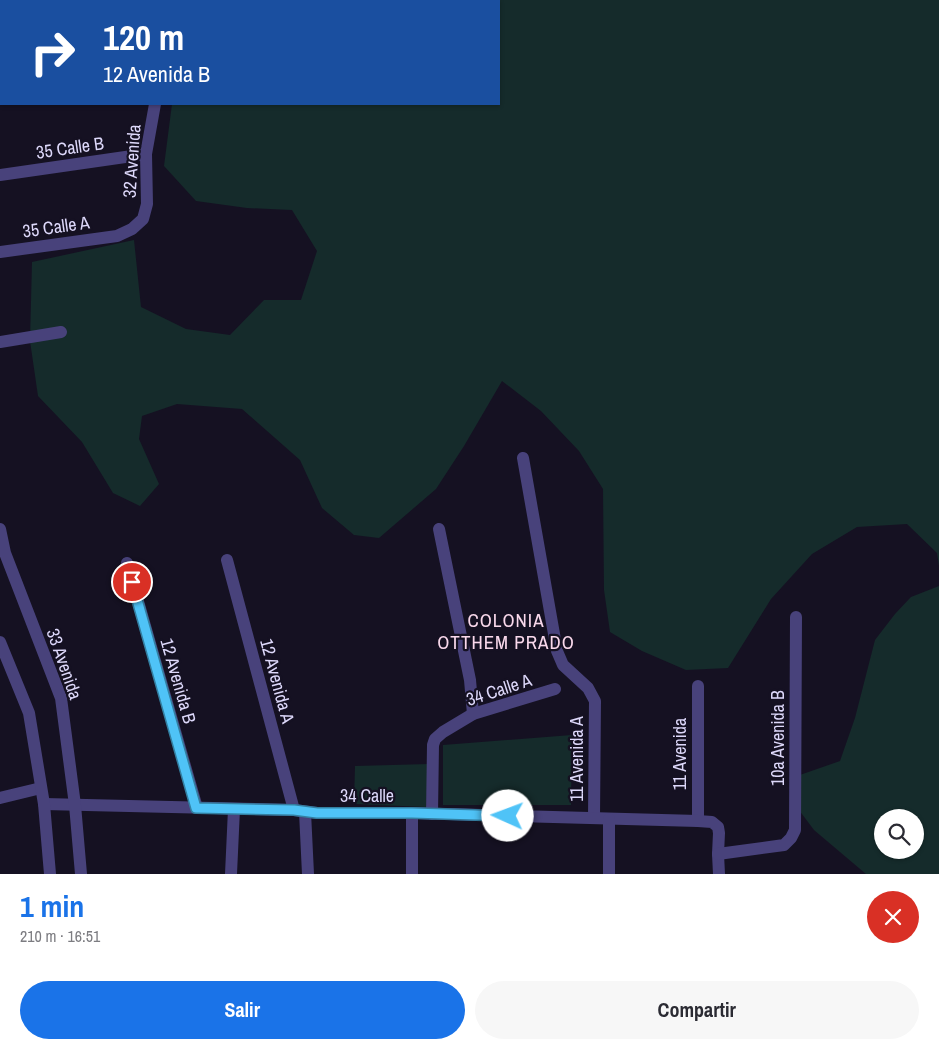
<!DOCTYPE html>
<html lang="es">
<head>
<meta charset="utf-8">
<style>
	:root { --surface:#fff; --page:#f7f7f7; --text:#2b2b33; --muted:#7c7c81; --accent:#1a73e8 }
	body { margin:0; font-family:"Archivo Narrow",sans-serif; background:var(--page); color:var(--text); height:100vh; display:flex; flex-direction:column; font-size:19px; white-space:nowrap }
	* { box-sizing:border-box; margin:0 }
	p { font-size:16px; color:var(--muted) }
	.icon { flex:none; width:28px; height:28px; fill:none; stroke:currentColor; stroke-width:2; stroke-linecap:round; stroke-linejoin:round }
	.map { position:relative; height:874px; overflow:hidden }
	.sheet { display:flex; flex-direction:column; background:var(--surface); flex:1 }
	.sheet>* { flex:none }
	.top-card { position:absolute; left:0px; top:0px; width:500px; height:105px; box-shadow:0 1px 4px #0004; background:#1a4fa0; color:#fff; overflow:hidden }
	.controls { position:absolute; left:874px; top:809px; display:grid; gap:10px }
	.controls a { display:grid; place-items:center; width:50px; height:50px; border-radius:50%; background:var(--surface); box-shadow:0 1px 4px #0004; font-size:25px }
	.pin { position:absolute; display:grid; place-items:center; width:42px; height:42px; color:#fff; margin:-21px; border:2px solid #fff; border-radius:50%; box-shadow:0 1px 5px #0007 }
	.me { position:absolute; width:55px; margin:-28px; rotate:272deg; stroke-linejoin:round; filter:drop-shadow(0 0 4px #0008) }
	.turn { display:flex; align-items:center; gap:18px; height:105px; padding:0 20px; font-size:22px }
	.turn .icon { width:65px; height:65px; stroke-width:2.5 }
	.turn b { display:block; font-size:35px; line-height:42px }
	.round { display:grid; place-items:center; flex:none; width:52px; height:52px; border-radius:26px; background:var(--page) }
	.head { display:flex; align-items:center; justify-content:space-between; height:85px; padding:0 20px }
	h1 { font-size:30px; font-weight:700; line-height:38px; color:var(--accent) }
	.button { display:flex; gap:10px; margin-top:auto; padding:10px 20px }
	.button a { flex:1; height:58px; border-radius:30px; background:var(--accent); color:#fff; font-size:20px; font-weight:700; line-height:58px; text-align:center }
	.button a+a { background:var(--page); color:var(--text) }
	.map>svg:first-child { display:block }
	.green { fill:#152b2b; fill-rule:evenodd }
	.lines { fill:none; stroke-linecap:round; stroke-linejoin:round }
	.minor { stroke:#48427b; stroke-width:12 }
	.tertiary { stroke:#48427b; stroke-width:12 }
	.route-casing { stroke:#337fa1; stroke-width:12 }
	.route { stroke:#4fc3f7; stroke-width:9 }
	.labels { text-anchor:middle; stroke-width:4.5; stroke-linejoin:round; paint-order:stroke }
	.street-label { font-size:18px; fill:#ddd8fa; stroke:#151122 }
	.neighbourhood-label { font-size:19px; letter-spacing:1px; fill:#fad9ec; stroke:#151122 }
</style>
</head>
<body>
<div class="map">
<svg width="939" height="874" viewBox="0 0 939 874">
	<rect width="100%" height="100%" fill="#151122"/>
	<g class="green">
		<polygon points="178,0 939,0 939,566 937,553 907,524 857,527 812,554 771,599 728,668 686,670 642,651 610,632 604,590 603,489 579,451 541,411 502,381 464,446 436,489 379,538 354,535 322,508 300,460 242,409 177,404 142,416 139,439 159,484 140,506 113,493 82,442 38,396 30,341 32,262 134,240 141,307 186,329 230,335 264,300 301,300 317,251 292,210 247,208 196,201 164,166 172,104 499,104 499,1 178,1"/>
		<path d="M939 586V874H866L814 830 790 798 797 776 840 761 855 718 875 640 895 614 911 597ZM882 818H915V850H882Z"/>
		<polygon points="572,735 571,805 443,805 443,745"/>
		<polygon points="429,764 426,807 354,804 355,766"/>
	</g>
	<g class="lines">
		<g class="minor">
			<polyline points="65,1 74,0"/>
			<polyline points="168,1 168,0"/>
			<polyline points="0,10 1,10"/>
			<polyline points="0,91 1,91"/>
			<polyline points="0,175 146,154"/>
			<polyline points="0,252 117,236 132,229 143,219 147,204 146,154 155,104"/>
			<polyline points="0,342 61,332"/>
			<polyline points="523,458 557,651 563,665 588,688 595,701 594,818"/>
			<polyline points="439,529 470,680 473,714"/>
			<polyline points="227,560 294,810"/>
			<polyline points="127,563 197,808"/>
			<polyline points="698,686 698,821"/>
			<polyline points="0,798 41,788"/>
			<polyline points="44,804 294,810 317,813 412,813 698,821 712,822 718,827 719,833 718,854 719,874"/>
			<polyline points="305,812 308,874"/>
			<polyline points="432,814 433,745 435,739 443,732 473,714 555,689"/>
			<polyline points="718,854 784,845 791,838 795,830 796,617"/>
			<polyline points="231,874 234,809"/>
			<polyline points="412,874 412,813"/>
			<polyline points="609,874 609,819"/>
		</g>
		<g class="tertiary">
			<polyline points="0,529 5,553 61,698 75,805 81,874"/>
			<polyline points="0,642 29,713 44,804 50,874"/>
		</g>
	</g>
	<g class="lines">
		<defs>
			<polyline id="route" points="132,582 196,808 294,810 317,813 412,813 508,816"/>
		</defs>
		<use href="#route" class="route-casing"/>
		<use href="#route" class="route"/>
	</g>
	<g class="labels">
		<g class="street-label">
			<text transform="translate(70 148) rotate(-8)" y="6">35 Calle B</text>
			<text transform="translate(132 161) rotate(-86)" y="6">32 Avenida</text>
			<text transform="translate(56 227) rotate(-8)" y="6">35 Calle A</text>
			<text transform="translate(64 664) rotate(71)" y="6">33 Avenida</text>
			<text transform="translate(178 681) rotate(74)" y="6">12 Avenida B</text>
			<text transform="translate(277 681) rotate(75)" y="6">12 Avenida A</text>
			<text transform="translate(499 690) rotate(-18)" y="6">34 Calle A</text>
			<text transform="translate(778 738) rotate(-90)" y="6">10a Avenida B</text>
			<text transform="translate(680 754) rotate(-90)" y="6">11 Avenida</text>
			<text transform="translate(577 759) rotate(-90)" y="6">11 Avenida A</text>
			<text x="367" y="802">34 Calle</text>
		</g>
		<g class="neighbourhood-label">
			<text x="506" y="627">COLONIA<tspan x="506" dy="22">OTTHEM PRADO</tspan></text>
		</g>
	</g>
</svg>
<div class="controls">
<a><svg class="icon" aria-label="search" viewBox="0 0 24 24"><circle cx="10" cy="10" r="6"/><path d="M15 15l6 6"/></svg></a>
</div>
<div class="pin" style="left:132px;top:582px;background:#d93025"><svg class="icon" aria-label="arrive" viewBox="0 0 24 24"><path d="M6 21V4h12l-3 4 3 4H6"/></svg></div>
<svg class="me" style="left:508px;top:816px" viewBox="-20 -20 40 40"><circle r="19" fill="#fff"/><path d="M0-13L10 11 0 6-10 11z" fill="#4fc3f7"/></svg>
<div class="top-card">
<div class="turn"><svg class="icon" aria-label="right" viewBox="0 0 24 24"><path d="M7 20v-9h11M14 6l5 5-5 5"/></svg><div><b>120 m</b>12 Avenida B</div></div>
</div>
</div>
<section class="sheet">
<div class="head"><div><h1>1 min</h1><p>210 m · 16:51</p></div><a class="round" style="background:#d93025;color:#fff"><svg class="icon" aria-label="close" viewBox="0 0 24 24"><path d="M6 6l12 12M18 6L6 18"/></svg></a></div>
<div class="button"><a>Salir</a><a>Compartir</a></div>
</section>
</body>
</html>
